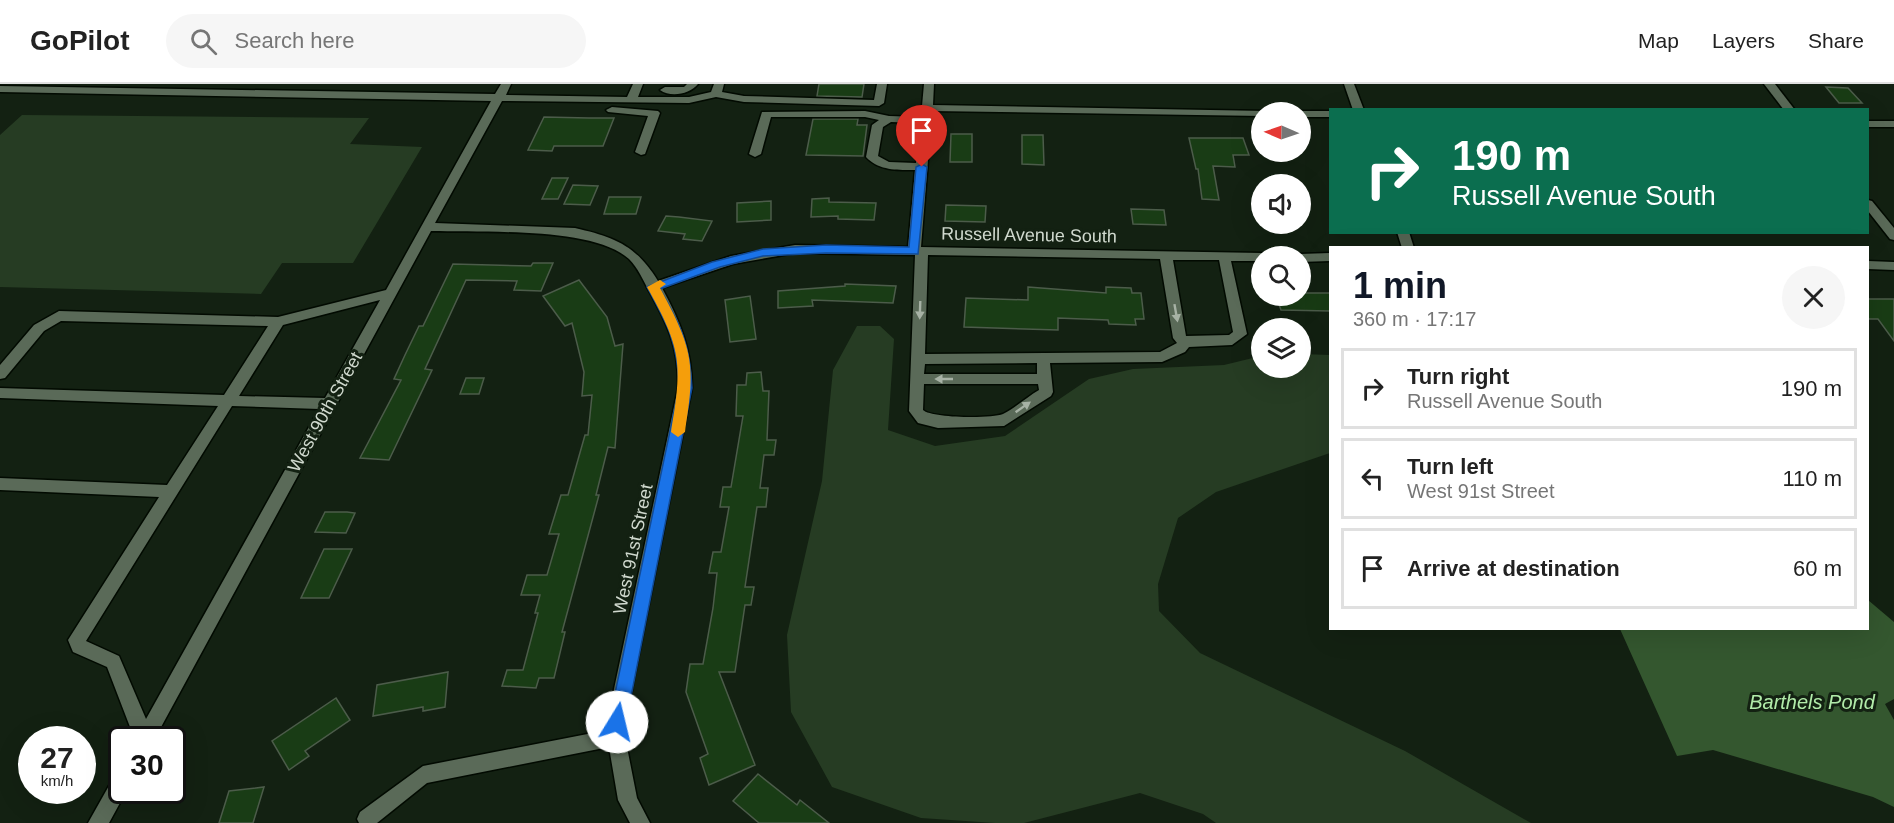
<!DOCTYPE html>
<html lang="en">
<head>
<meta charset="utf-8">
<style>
	:root { --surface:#fff; --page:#f6f6f6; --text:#222; --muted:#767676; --line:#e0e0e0; --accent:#111827 }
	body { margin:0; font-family:Arial,sans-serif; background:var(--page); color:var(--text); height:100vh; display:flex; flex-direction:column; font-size:22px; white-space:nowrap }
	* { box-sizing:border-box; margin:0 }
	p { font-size:20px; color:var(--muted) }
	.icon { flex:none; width:33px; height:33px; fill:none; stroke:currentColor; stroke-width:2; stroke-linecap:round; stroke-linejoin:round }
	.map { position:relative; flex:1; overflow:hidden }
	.sheet { position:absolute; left:1329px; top:162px; width:540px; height:384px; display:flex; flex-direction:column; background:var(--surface); border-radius:0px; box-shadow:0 6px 24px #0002 }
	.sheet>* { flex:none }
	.top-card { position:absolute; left:1329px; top:24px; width:540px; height:126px; border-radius:0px; box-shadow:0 6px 24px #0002; background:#0b6e4f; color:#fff; overflow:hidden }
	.needle { width:39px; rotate:272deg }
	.fabs { position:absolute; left:1251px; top:18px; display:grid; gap:12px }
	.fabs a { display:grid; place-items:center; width:60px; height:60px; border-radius:50%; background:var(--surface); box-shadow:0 6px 24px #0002; font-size:30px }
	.speed { position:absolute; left:18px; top:642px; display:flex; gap:12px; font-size:30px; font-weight:700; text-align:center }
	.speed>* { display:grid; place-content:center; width:78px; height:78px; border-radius:50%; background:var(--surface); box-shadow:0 6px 24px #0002; line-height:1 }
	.speed small { font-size:15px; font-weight:400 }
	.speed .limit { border:3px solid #111; border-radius:9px; background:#fff; color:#111 }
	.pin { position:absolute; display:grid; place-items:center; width:51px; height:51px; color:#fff; margin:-62px -26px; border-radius:50% 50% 50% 0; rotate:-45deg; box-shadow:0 0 6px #0007 }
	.pin .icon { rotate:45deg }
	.me { position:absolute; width:66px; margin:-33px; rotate:9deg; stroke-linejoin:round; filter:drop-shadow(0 0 4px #0008) }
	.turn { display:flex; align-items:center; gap:21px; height:126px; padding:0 24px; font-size:27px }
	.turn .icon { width:78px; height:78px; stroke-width:2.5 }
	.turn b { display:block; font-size:42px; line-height:51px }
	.round { display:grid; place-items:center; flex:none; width:63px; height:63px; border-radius:32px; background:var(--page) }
	.headline { display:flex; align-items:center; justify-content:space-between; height:102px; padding:0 24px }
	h1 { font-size:36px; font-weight:700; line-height:45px; color:var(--accent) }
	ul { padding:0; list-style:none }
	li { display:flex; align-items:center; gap:18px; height:81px; margin:0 12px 9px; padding:0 12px; border:3px solid var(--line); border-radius:0px }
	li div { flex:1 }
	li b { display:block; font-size:22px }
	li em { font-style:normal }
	header { display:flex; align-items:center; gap:36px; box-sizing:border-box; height:84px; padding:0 30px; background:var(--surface); border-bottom:2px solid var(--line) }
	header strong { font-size:28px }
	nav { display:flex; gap:33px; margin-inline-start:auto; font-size:21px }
	.search { width:420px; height:54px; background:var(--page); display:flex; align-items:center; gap:15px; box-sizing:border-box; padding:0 21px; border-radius:33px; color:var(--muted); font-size:22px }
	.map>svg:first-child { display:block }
	.green { fill:#263c23 }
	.water { fill:#34572f }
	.building { fill:#193c15; stroke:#4c5c4a; stroke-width:1.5 }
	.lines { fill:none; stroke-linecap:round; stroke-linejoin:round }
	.minor-casing { stroke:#020a01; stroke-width:3 }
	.minor { fill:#5a6a58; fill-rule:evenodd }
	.oneway { fill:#a7b2a5 }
	.route { fill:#1a73e8; stroke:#114b97; stroke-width:1.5 }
	.slow { fill:#f59e0b }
	.labels { text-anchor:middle; stroke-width:6; stroke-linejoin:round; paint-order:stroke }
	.street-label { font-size:18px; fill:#d0d9ce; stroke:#132112 }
	.water-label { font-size:20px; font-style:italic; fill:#b1eba9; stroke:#132112 }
</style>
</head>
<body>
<header>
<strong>GoPilot</strong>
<div class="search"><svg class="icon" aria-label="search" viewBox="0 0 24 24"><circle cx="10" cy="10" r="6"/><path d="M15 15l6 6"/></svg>Search here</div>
<nav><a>Map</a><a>Layers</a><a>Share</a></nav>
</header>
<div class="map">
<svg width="1894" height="739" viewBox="0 0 1894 739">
	<rect width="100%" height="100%" fill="#132112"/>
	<g class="green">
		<polygon points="22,31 369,34 350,60 422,63 353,179 282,179 261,210 0,203 0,51"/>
		<polygon points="857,242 880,242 894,255 888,346 935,362 1005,352 1089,295 1133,285 1224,281 1261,272 1262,284 1300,284 1301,270 1330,271 1330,369 1216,408 1178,434 1158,500 1159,527 1200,569 1405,667 1531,739 1216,739 1203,730 1140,709 1024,739 995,739 921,734 832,703 791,628 787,551 822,397 833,286"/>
	</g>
	<polygon class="water" points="1868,516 1894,538 1894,615 1885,620 1894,636 1894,723 1873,713 1713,666 1677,672 1620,545 1868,544"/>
	<g class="building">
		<polygon points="819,0 864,0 862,13 817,12"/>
		<polygon points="1826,3 1848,4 1862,19 1839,19"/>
		<polygon points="544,33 589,34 614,34 603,62 554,62 552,67 528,66"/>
		<polygon points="813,35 858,35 857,41 867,41 863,72 806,71"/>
		<polygon points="951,50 972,50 972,78 950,78"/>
		<polygon points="1022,51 1043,51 1044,81 1022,80"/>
		<polygon points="1189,54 1243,54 1249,71 1233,71 1235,83 1213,82 1219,116 1202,115 1198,85 1196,85"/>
		<polygon points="552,94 568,94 558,115 542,115"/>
		<polygon points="573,101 598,102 590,121 564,120"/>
		<polygon points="609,113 641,113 636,130 604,130"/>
		<polygon points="829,114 829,118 876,119 874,136 838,135 838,132 811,133 812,115"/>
		<polygon points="771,117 771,136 737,138 737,119"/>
		<polygon points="946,121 986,122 985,138 945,137"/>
		<polygon points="1131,125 1164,126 1166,141 1133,140"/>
		<polygon points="666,132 679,133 712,137 702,157 683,155 685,150 658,147"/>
		<polygon points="533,179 553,179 541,207 514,206 517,197 466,196 425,285 432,286 389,376 360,374 401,296 394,295 405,271 419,242 423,242 453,180 531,182"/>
		<polygon points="579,196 607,233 615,262 623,260 615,364 608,363 596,411 599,411 562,548 565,548 554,594 539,594 536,604 502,602 507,586 523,586 538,529 535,529 540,511 521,511 527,491 547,491 559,450 549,450 561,411 568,411 585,351 588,351 592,311 582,312 584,288 572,239 565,242 543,212"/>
		<polygon points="845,200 896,202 893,219 812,216 813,222 778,224 778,207 845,202"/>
		<polygon points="1028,203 1106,209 1106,203 1131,204 1132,209 1141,209 1144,235 1135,235 1136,241 1109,240 1108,236 1058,234 1058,246 964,243 966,214 1028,216"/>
		<polygon points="1300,209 1330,209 1330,227 1281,226 1276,212 1300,212"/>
		<polygon points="750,212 756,255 730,258 725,216"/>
		<polygon points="1868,215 1894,215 1894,257 1878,235 1868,235"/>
		<polygon points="761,288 763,307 769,307 767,356 776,356 774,371 764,371 760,404 768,404 766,423 757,423 745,503 754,503 751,521 745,521 735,588 719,588 755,681 709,701 700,674 708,670 686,608 690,580 703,580 713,524 717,489 709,489 713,468 721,468 729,423 720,423 723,403 731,403 743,332 736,332 737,301 746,301 747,289"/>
		<polygon points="466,294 484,294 479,310 460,310"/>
		<polygon points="325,428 347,428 355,429 346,449 315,448"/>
		<polygon points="324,465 352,465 329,514 301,514"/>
		<polygon points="448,588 445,623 423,627 423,623 373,632 377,601"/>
		<polygon points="336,614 350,636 305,667 309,672 289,686 272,657"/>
		<polygon points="758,690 797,721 800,716 829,739 759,739 733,717"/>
		<polygon points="264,703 253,739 219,739 229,707"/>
	</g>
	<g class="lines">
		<defs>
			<g id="minor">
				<path d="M501 0H511L506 11 627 13 633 0H643L638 13H689L711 8 714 0H724L722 8 744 12 874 16 877 0H887L884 19 879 22 744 18 716 13 689 19 502 17 435 139 575 144C614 153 636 161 658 197L731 172 795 161 908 163 915 86C898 86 879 87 866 73L872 41 879 36 865 33H771L761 70 755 73 749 70 762 28 865 27 889 32 921 33 924 0H934L933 21 1266 27 1267 28H1262V32L932 27 921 163 1262 169 1268 172H1262V177H1231L1247 250 1232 261 1189 263 1185 268 1162 278 1050 279 1053 308 1051 312 1004 342 938 344 918 339 909 327 915 171 795 169 733 180 662 204C680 237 692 266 692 304L632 605 625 653 637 714 650 739H630L618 716 609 663 427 699 377 739H359L357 735 360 728 423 682 608 646 614 605 678 304C679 263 667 239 648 205 643 196 638 184 629 175 592 142 481 149 431 147L154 656H135L107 583 73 568 68 556 159 413 0 406V394L167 401 218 322 0 314V304L224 311 268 242 61 237 44 247 5 294 0 295V281L34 241 59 227 278 233 386 206 491 17 0 8V2L495 10ZM891 38 920 39 916 79 889 78 878 72 883 43ZM928 171 1160 175 1173 254 1177 259 1160 268 925 270ZM1173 176H1219L1233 248 1229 251 1186 252ZM380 216 325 314 239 312 283 241ZM1037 279V290H924L925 280ZM924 300H1038L1039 306C1027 313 1015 324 1003 330 991 335 931 334 923 326ZM232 322 319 325 146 635 119 572 86 557Z"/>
				<path d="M687 0H698C690 10 671 14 660 6L665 3H684Z"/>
				<polygon points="1344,0 1354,0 1364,26 1353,26"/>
				<polygon points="1764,0 1775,0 1795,26 1784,26"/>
				<polygon points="612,23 658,27 660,29 645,70 641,71 635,68 648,32 608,28 606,26"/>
				<polygon points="1300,27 1330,27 1330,33 1300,33 1300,28 1296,28"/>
				<rect x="1868" y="37" width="26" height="6"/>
				<polygon points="1868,116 1872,117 1894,144 1894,156 1890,155 1868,127"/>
				<polygon points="1397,148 1409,148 1414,164 1402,164"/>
				<polygon points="1330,169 1330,177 1300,178 1300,172 1295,172 1300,170"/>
				<polygon points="1868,177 1894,178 1894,186 1868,185"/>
				<polygon points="122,688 122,706 127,706 109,739 88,739 115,691"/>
			</g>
		</defs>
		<use href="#minor" class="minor-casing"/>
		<use href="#minor" class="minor"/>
	</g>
	<defs><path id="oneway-solid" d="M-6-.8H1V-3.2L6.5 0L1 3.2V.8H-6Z" transform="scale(1.5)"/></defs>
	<g class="oneway">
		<use href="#oneway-solid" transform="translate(920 226) rotate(92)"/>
		<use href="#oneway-solid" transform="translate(1176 229) rotate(80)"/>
		<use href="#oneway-solid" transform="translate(944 295) rotate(-180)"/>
		<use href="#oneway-solid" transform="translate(1023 323) rotate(-35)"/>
	</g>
	<path class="route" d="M922 80 927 83 918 170 826 169 763 172 720 183 660 205C681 242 690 260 692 304L626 638 623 644 617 646 612 644 609 638 679 304C678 259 668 241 647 203L712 178 763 165 826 161 909 163 916 83Z"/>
	<path class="slow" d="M660 196 666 200 660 204C693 265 696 280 685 348L678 353 671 348C683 279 681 264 647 203Z"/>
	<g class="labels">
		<g class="street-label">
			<text transform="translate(1029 151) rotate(1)" y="6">Russell Avenue South</text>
			<text transform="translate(325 328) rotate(-61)" y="6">West 90th Street</text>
			<text transform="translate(633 465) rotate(-78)" y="6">West 91st Street</text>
		</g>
		<g class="water-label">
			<text x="1812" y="625">Barthels Pond</text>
		</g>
	</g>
</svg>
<div class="fabs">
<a><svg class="needle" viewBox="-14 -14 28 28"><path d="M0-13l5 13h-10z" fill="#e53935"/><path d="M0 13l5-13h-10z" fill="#767676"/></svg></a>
<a><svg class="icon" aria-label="sound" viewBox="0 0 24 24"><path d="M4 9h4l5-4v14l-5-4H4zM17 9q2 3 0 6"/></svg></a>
<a><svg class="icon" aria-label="search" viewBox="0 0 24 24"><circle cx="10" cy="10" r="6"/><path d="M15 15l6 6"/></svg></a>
<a><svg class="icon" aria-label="layers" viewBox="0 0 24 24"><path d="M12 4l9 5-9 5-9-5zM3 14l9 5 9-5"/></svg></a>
</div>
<div class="speed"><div>27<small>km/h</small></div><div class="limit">30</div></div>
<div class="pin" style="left:922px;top:83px;background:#d93025"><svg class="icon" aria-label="arrive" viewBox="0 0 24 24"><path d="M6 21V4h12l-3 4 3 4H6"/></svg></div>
<svg class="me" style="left:617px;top:638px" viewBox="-20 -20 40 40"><circle r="19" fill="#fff"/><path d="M0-13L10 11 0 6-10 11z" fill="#1a73e8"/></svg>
<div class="top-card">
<div class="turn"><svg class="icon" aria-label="right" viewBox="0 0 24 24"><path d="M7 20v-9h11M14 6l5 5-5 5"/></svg><div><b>190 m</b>Russell Avenue South</div></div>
</div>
<section class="sheet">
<div class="headline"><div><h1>1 min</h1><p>360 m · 17:17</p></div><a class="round"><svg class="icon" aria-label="close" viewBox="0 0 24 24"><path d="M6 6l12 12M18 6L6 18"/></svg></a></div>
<ul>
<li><svg class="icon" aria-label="right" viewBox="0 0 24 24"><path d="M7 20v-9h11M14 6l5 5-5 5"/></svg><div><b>Turn right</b><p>Russell Avenue South</p></div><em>190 m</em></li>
<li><svg class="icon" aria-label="left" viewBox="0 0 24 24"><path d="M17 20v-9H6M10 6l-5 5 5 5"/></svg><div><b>Turn left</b><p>West 91st Street</p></div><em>110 m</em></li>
<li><svg class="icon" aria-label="arrive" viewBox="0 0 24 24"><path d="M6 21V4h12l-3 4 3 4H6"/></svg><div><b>Arrive at destination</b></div><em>60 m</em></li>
</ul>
</section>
</div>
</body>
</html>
